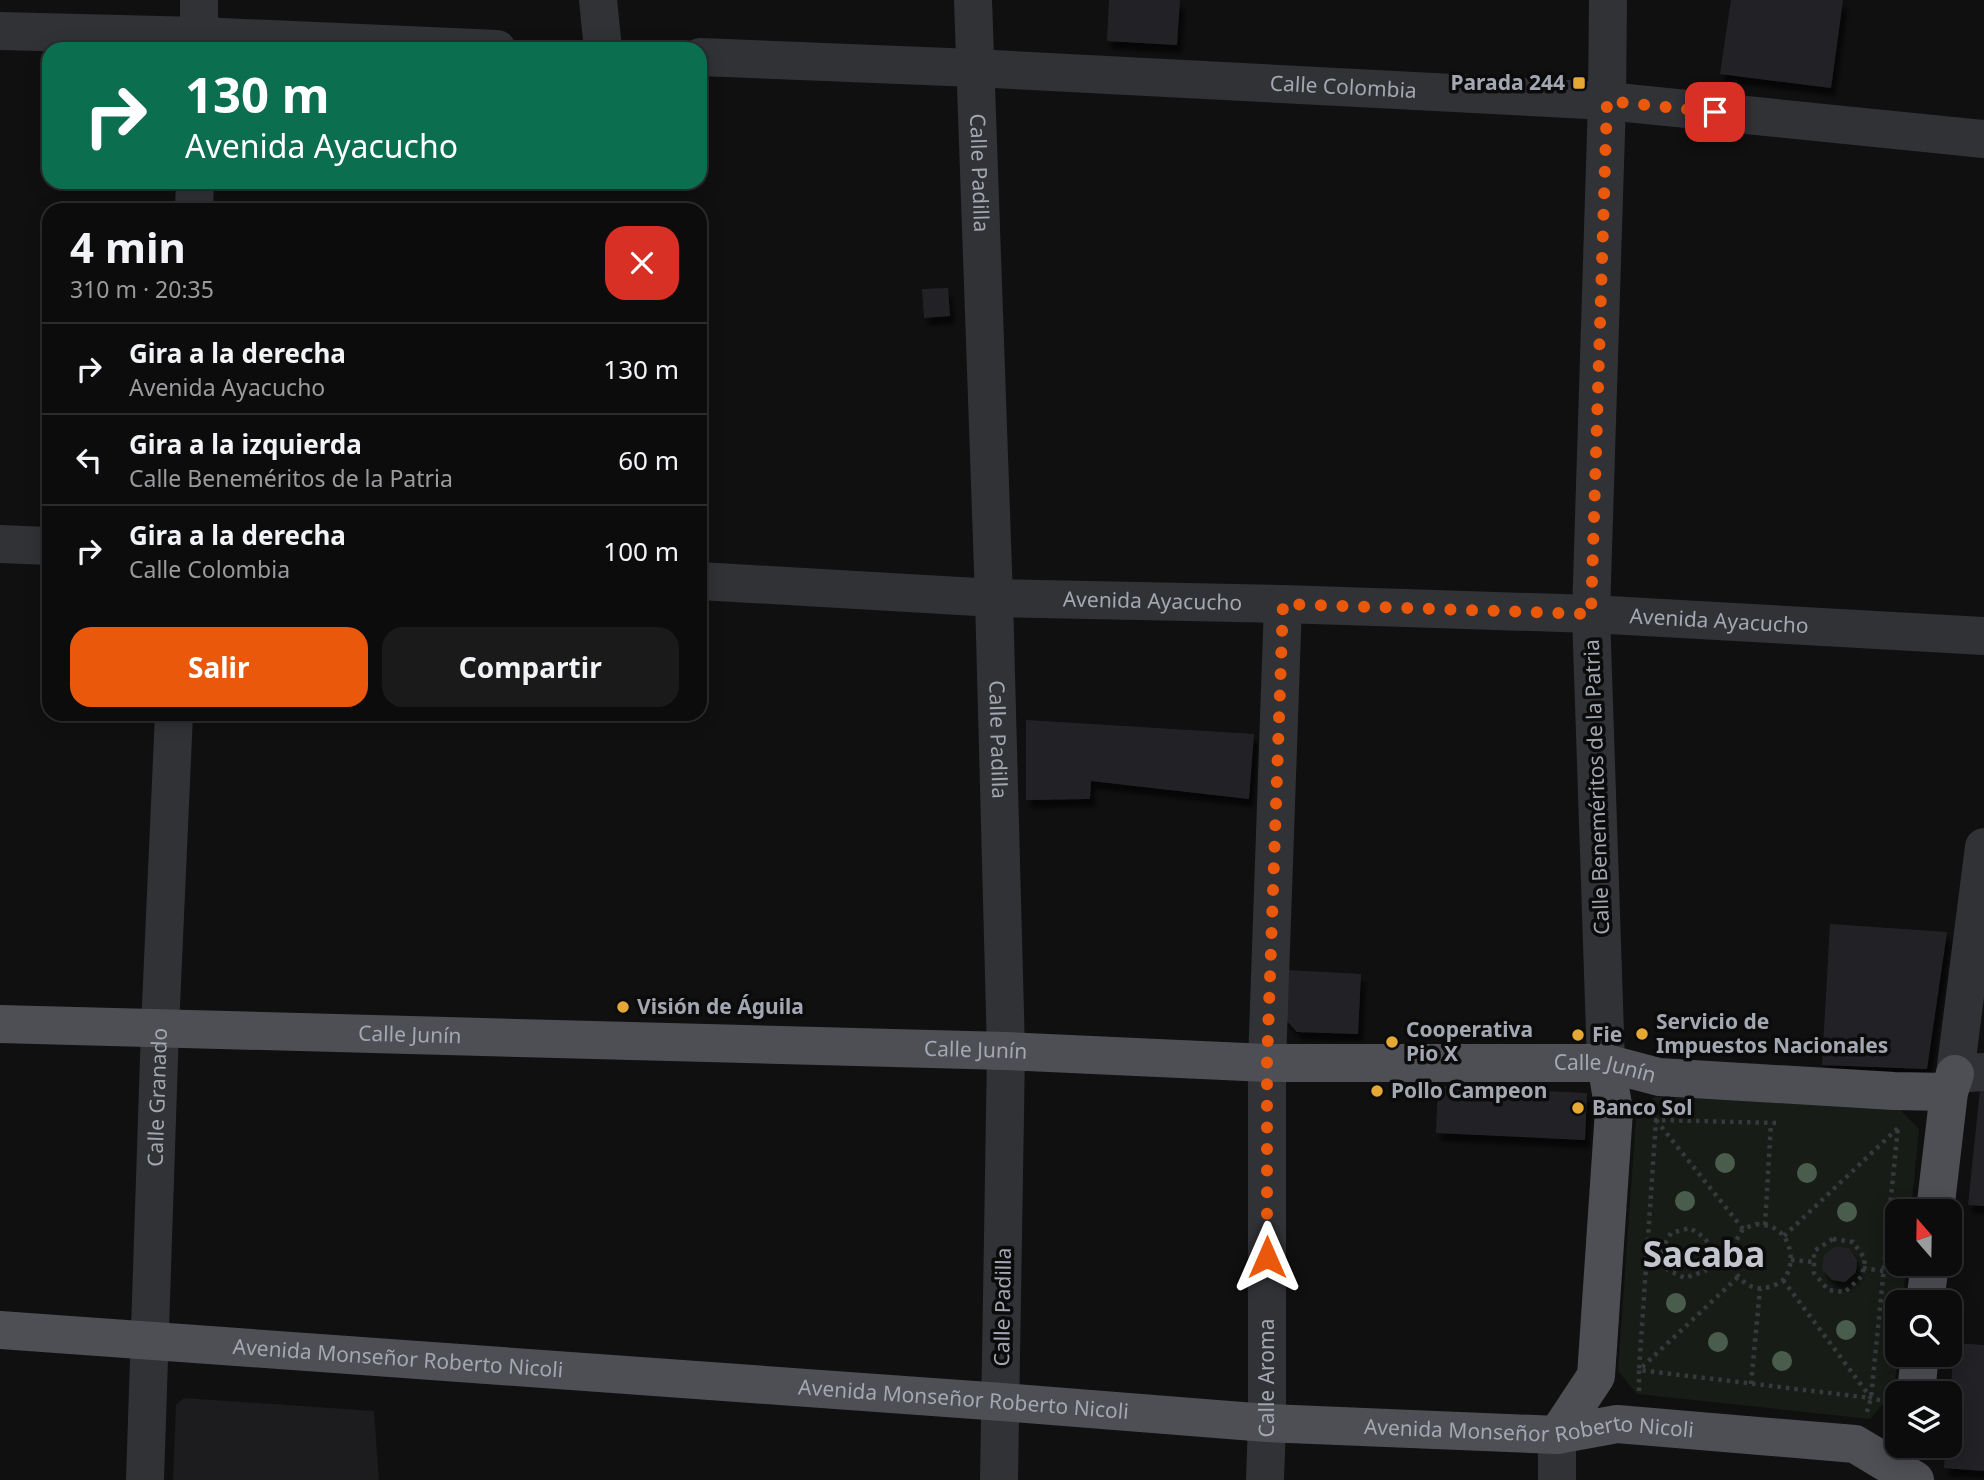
<!DOCTYPE html>
<html lang="es">
<head>
<meta charset="utf-8">
<style>
	:root { --surface:#0c0c0d; --page:#1a1a1b; --text:#f1f3f6; --muted:#9a9b9d; --line:#2c2c2e; --accent:#ea580c }
	body { margin:0; font-family:"Noto Sans",sans-serif; background:var(--page); color:var(--text); height:100vh; display:flex; flex-direction:column; font-size:26px; white-space:nowrap }
	* { box-sizing:border-box; margin:0 }
	p { font-size:23px; color:var(--muted) }
	.icon { flex:none; width:38px; height:38px; fill:none; stroke:currentColor; stroke-width:2; stroke-linecap:round; stroke-linejoin:round }
	.map { position:relative; flex:1; overflow:hidden }
	.drawer { position:absolute; left:42px; top:203px; width:665px; height:518px; display:flex; flex-direction:column; background:var(--surface); border-radius:21px; box-shadow:0 4px 18px #0003,0 0 0 2px var(--line) }
	.drawer>* { flex:none }
	.top-card { position:absolute; left:42px; top:42px; width:665px; height:147px; border-radius:21px; box-shadow:0 4px 18px #0003,0 0 0 2px var(--line); background:#0b6e4f; color:#fff; overflow:hidden }
	.needle { width:46px; rotate:340deg }
	.buttons { position:absolute; left:1885px; top:1199px; display:grid; gap:14px }
	.buttons a { display:grid; place-items:center; width:77px; height:77px; border-radius:14px; background:var(--surface); box-shadow:0 4px 18px #0003,0 0 0 2px var(--line); font-size:35px }
	.pin { position:absolute; display:grid; place-items:center; width:60px; height:60px; color:#fff; margin:-30px; border-radius:14px; box-shadow:0 4px 10px #0006 }
	.me { position:absolute; width:77px; margin:-38px; rotate:0deg; stroke-linejoin:round; filter:drop-shadow(0 0 5px #0008) }
	.turn { display:flex; align-items:center; gap:24px; height:147px; padding:0 28px; font-size:32px }
	.turn .icon { width:91px; height:91px; stroke-width:2.5 }
	.turn b { display:block; font-size:49px; line-height:60px }
	.round { display:grid; place-items:center; flex:none; width:74px; height:74px; border-radius:21px; background:var(--page) }
	.headline { display:flex; align-items:center; justify-content:space-between; height:119px; padding:0 28px }
	h1 { font-size:42px; font-weight:700; line-height:52px }
	.cta { display:flex; gap:14px; margin-top:auto; padding:14px 28px }
	.cta a { flex:1; height:80px; border-radius:21px; background:var(--accent); color:#fff; font-size:28px; font-weight:700; line-height:80px; text-align:center }
	.cta a+a { background:var(--page); color:var(--text) }
	ul { padding:0; list-style:none }
	li { display:flex; align-items:center; gap:21px; height:91px; padding:0 28px; border-top:2px solid var(--line) }
	li div { flex:1 }
	li b { display:block; font-size:26px }
	li em { font-style:normal }
	.map>svg:first-child { display:block }
	.built { fill:#1c1c1e }
	.green { fill:#171c17 }
	.building { fill:#232325; filter:url(#shadow) }
	.lines { fill:none; stroke-linecap:round; stroke-linejoin:round }
	.path { stroke:#37393d; stroke-width:4.5; stroke-dasharray:3.5 5; stroke-linecap:butt }
	.minor { stroke:#313236; stroke-width:38 }
	.major { stroke:#4e4f55; stroke-width:38 }
	.tree { fill:#4a5d4c }
	.route { stroke:#ea580c; stroke-width:12; stroke-dasharray:0 21.6 }
	.poi-dot { fill:#e6a834; stroke:#0b0b0c; stroke-width:2.5 }
	.labels { text-anchor:middle; stroke-width:7; stroke-linejoin:round; paint-order:stroke }
	.poi-label { font-size:21px; font-weight:bold; fill:#a2a7b1; stroke:#0b0b0c; text-anchor:start }
	.street-label { font-size:21px; fill:#a2a7b1; stroke:#0b0b0c }
	.town-label { font-size:35px; font-weight:bold; fill:#c3c6ce; stroke:#0b0b0c }
</style>
</head>
<body>
<div class="map">
<svg width="1984" height="1480" viewBox="0 0 1984 1480">
	<defs>
		<filter id="shadow"><feDropShadow dx="4.5" dy="8" stdDeviation="2" flood-color="#0009"/></filter>
	</defs>
	<rect width="100%" height="100%" fill="#101011"/>
	<polygon class="built" points="184,1398 374,1411 379,1480 173,1480 176,1405"/>
	<polygon class="green" points="1654,1097 1896,1106 1919,1129 1911,1211 1897,1211 1897,1264 1906,1264 1903,1302 1897,1302 1898,1355 1894,1391 1870,1419 1637,1394 1618,1371 1636,1118"/>
	<g class="building">
		<polygon points="1109,0 1180,0 1177,45 1107,41"/>
		<polygon points="1731,0 1843,0 1831,88 1720,74"/>
		<polygon points="948,288 950,316 924,318 922,289"/>
		<polygon points="1026,720 1254,734 1249,799 1091,781 1090,799 1026,800"/>
		<polygon points="1830,924 1947,932 1927,1069 1822,1065"/>
		<polygon points="1286,970 1361,974 1358,1034 1297,1032 1284,1018"/>
		<polygon points="1438,1086 1587,1093 1585,1140 1436,1133"/>
		<polygon points="1980,1090 1984,1090 1984,1206 1968,1205"/>
		<polygon points="1835,1247 1849,1248 1857,1260 1856,1272 1845,1282 1832,1280 1822,1269 1824,1255"/>
		<polygon points="1954,1343 1984,1345 1984,1471 1944,1468 1946,1446 1950,1446 1950,1402"/>
	</g>
	<g class="lines">
		<g class="path">
			<polyline points="1656,1120 1743,1229"/>
			<polyline points="1776,1123 1656,1120 1639,1370 1871,1398"/>
			<path d="M1756 1224C1763 1225 1771 1225 1777 1230 1792 1240 1795 1265 1784 1279 1780 1283 1774 1286 1769 1287 1747 1293 1733 1274 1728 1254L1743 1229Z"/>
			<polyline points="1765,1225 1771,1123"/>
			<polyline points="1784,1236 1898,1128"/>
			<polygon points="1833,1239 1853,1242 1865,1259 1862,1276 1845,1292 1828,1290 1814,1273 1814,1251"/>
			<polyline points="1661,1251 1668,1270 1685,1278 1705,1271 1713,1253"/>
			<polyline points="1661,1251 1671,1233 1690,1228 1705,1238 1713,1253"/>
			<polyline points="1713,1253 1728,1254"/>
			<polyline points="1791,1260 1814,1262"/>
			<polyline points="1863,1268 1884,1271"/>
			<polyline points="1783,1280 1871,1398 1883,1401"/>
			<polyline points="1751,1384 1760,1289"/>
			<polyline points="1639,1391 1639,1370 1738,1277"/>
			<polyline points="1867,1412 1871,1398 1898,1127 1896,1127"/>
		</g>
		<g class="minor">
			<polyline points="199,0 199,49"/>
			<polyline points="598,0 603,49"/>
			<path id="s1" d="M973 0 994 598 1006 1051 999 1480"/>
			<polyline points="0,31 200,36 497,49"/>
			<path id="s2" d="M700 57 974 68 1607 101 1984 139"/>
			<polyline points="194,210 195,182"/>
			<polyline points="0,544 49,546"/>
			<path id="s3" d="M700 581 994 598 1283 604 1591 614 1984 636"/>
			<polyline points="1984,847 1955,1074 1984,1072"/>
			<polyline points="1606,1063 1591,614 1607,101 1608,0"/>
			<path id="s4" d="M145 1480 160 1028 174 714"/>
			<path id="s5" d="M1265 1480 1267 1423V1063L1283 604"/>
			<polyline points="1557,1480 1557,1435"/>
		</g>
		<g class="major">
			<path id="s6" d="M0 1024 1006 1051 1267 1063H1606L1659 1077 1894 1091 1949 1092"/>
			<polyline points="1935,1211 1949,1092 1955,1074"/>
			<polyline points="1925,1302 1930,1264"/>
			<path id="s7" d="M0 1330 1002 1402 1267 1423 1557 1435 1617 1424 1855 1444 1915 1480"/>
			<polyline points="1916,1393 1920,1354"/>
			<polyline points="1557,1435 1596,1376 1614,1111 1606,1063"/>
		</g>
	</g>
	<g class="tree">
		<circle cx="1725" cy="1163" r="10"/>
		<circle cx="1807" cy="1173" r="10"/>
		<circle cx="1685" cy="1201" r="10"/>
		<circle cx="1847" cy="1212" r="10"/>
		<circle cx="1676" cy="1303" r="10"/>
		<circle cx="1846" cy="1330" r="10"/>
		<circle cx="1718" cy="1342" r="10"/>
		<circle cx="1782" cy="1361" r="10"/>
	</g>
	<g class="lines">
		<polyline class="route" points="1267,1257 1267,1063 1283,604 1591,614 1607,101 1715,112"/>
	</g>
	<g class="poi-dot">
		<rect x="1572" y="76" width="14" height="14" rx="3.5"/>
		<circle cx="623" cy="1007" r="7"/>
		<circle cx="1642" cy="1034" r="7"/>
		<circle cx="1578" cy="1035" r="7"/>
		<circle cx="1392" cy="1042" r="7"/>
		<circle cx="1377" cy="1091" r="7"/>
		<circle cx="1578" cy="1108" r="7"/>
	</g>
	<g class="labels">
		<g class="poi-label">
			<text x="1565" y="90" text-anchor="end">Parada 244</text>
			<text x="637" y="1014">Visión de Águila</text>
			<text x="1656" y="1029">Servicio de<tspan x="1656" dy="24">Impuestos Nacionales</tspan></text>
			<text x="1406" y="1037">Cooperativa<tspan x="1406" dy="24">Pio X</tspan></text>
			<text x="1592" y="1042">Fie</text>
			<text x="1391" y="1098">Pollo Campeon</text>
			<text x="1592" y="1115">Banco Sol</text>
		</g>
		<g class="street-label">
			<text dy="7" stroke="none"><textPath href="#s2" startOffset="644">Calle Colombia</textPath></text>
			<text dy="7" stroke="none"><textPath href="#s1" startOffset="173">Calle Padilla</textPath></text>
			<text dy="7" stroke="none"><textPath href="#s3" startOffset="453">Avenida Ayacucho</textPath></text>
			<text dy="7" stroke="none"><textPath href="#s3" startOffset="1020">Avenida Ayacucho</textPath></text>
			<text dy="7" stroke="none"><textPath href="#s1" startOffset="740">Calle Padilla</textPath></text>
			<text transform="translate(1597 787) rotate(-92)" y="7">Calle Beneméritos de la Patria</text>
			<text dy="7" stroke="none"><textPath href="#s6" startOffset="410">Calle Junín</textPath></text>
			<text dy="7" stroke="none"><textPath href="#s6" startOffset="976">Calle Junín</textPath></text>
			<text dy="7" stroke="none"><textPath href="#s6" startOffset="1606">Calle Junín</textPath></text>
			<text dy="7" stroke="none"><textPath href="#s4" startOffset="383">Calle Granado</textPath></text>
			<text transform="translate(1003 1307) rotate(-89)" y="7">Calle Padilla</text>
			<text dy="7" stroke="none"><textPath href="#s7" startOffset="399">Avenida Monseñor Roberto Nicoli</textPath></text>
			<text dy="7" stroke="none"><textPath href="#s5" startOffset="102">Calle Aroma</textPath></text>
			<text dy="7" stroke="none"><textPath href="#s7" startOffset="966">Avenida Monseñor Roberto Nicoli</textPath></text>
			<text dy="7" stroke="none"><textPath href="#s7" startOffset="1533">Avenida Monseñor Roberto Nicoli</textPath></text>
		</g>
		<g class="town-label">
			<text x="1704" y="1267">Sacaba</text>
		</g>
	</g>
</svg>
<div class="buttons">
<a><svg class="needle" viewBox="-14 -14 28 28"><path d="M0-13l5 13h-10z" fill="#e53935"/><path d="M0 13l5-13h-10z" fill="#9a9b9d"/></svg></a>
<a><svg class="icon" aria-label="search" viewBox="0 0 24 24"><circle cx="10" cy="10" r="6"/><path d="M15 15l6 6"/></svg></a>
<a><svg class="icon" aria-label="layers" viewBox="0 0 24 24"><path d="M12 4l9 5-9 5-9-5zM3 14l9 5 9-5"/></svg></a>
</div>
<div class="pin" style="left:1715px;top:112px;background:#d93025"><svg class="icon" aria-label="arrive" viewBox="0 0 24 24"><path d="M6 21V4h12l-3 4 3 4H6"/></svg></div>
<svg class="me" style="left:1267px;top:1257px" viewBox="-20 -20 40 40"><path d="M0-17L14 15 0 8-14 15z" fill="#ea580c" stroke="#fff" stroke-width="4"/></svg>
<div class="top-card">
<div class="turn"><svg class="icon" aria-label="right" viewBox="0 0 24 24"><path d="M7 20v-9h11M14 6l5 5-5 5"/></svg><div><b>130 m</b>Avenida Ayacucho</div></div>
</div>
<section class="drawer">
<div class="headline"><div><h1>4 min</h1><p>310 m · 20:35</p></div><a class="round" style="background:#d93025;color:#fff"><svg class="icon" aria-label="close" viewBox="0 0 24 24"><path d="M6 6l12 12M18 6L6 18"/></svg></a></div>
<ul>
<li><svg class="icon" aria-label="right" viewBox="0 0 24 24"><path d="M7 20v-9h11M14 6l5 5-5 5"/></svg><div><b>Gira a la derecha</b><p>Avenida Ayacucho</p></div><em>130 m</em></li>
<li><svg class="icon" aria-label="left" viewBox="0 0 24 24"><path d="M17 20v-9H6M10 6l-5 5 5 5"/></svg><div><b>Gira a la izquierda</b><p>Calle Beneméritos de la Patria</p></div><em>60 m</em></li>
<li><svg class="icon" aria-label="right" viewBox="0 0 24 24"><path d="M7 20v-9h11M14 6l5 5-5 5"/></svg><div><b>Gira a la derecha</b><p>Calle Colombia</p></div><em>100 m</em></li>
</ul>
<div class="cta"><a>Salir</a><a>Compartir</a></div>
</section>
</div>
</body>
</html>
